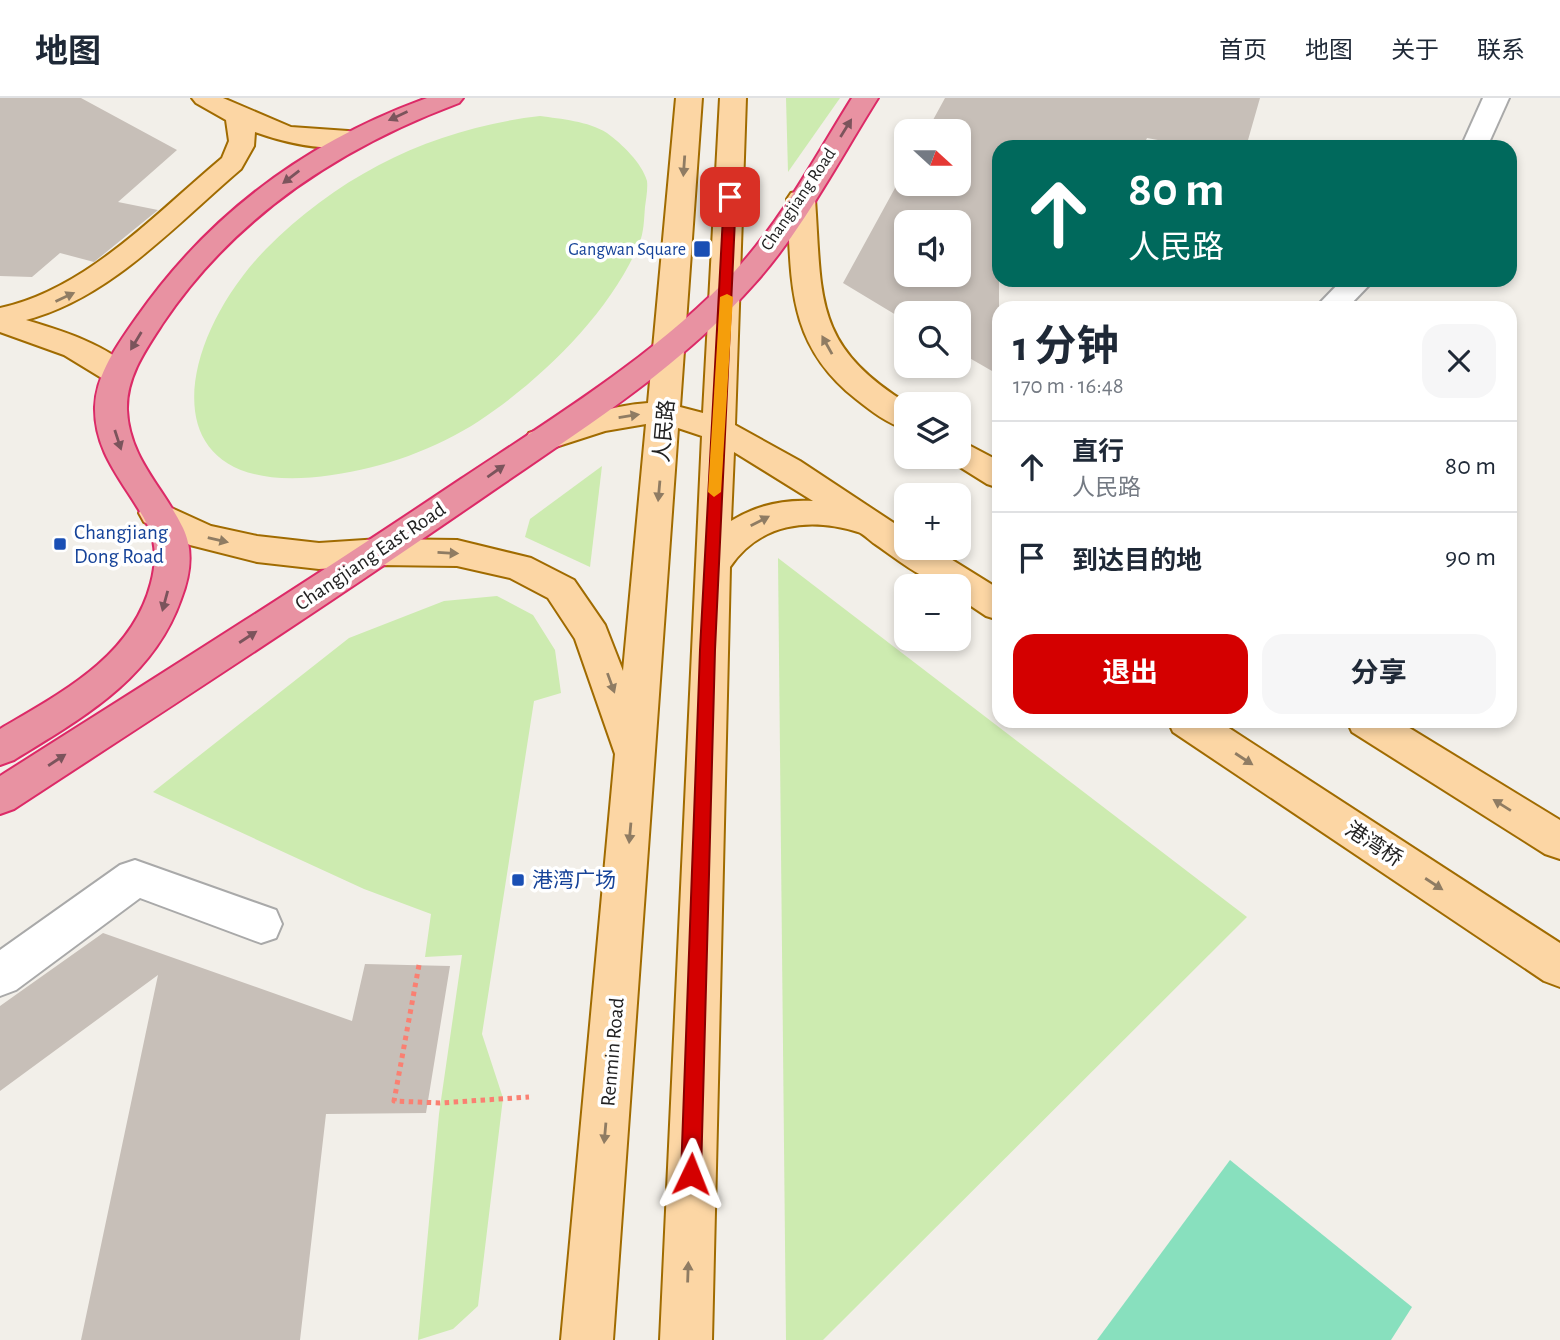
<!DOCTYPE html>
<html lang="zh">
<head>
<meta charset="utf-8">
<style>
	:root { --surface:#fff; --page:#f6f6f7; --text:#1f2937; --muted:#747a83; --line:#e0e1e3; --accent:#d40000 }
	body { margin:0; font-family:"Alegreya Sans","Noto Sans SC",sans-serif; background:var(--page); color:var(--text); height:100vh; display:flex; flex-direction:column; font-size:26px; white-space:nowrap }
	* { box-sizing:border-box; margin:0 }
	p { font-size:23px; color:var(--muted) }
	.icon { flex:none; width:38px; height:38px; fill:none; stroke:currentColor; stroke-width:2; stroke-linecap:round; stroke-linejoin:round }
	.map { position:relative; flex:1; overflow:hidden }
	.sheet { position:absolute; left:992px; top:203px; width:525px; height:427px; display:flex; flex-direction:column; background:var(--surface); border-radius:21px; box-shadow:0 4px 10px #0003 }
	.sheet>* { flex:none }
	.guide { position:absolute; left:992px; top:42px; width:525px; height:147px; border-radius:21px; box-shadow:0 4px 10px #0003; background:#00695c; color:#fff; overflow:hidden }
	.needle { width:46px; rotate:111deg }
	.tools { position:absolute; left:894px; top:21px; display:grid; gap:14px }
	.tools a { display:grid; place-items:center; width:77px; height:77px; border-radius:14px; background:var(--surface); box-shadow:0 4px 10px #0003; font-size:35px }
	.pin { position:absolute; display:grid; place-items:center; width:60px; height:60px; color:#fff; margin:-30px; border-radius:14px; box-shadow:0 4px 10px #0006 }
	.me { position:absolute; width:77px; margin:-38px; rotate:2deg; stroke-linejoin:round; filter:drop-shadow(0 0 5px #0008) }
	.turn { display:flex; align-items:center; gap:24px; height:147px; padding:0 21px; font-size:32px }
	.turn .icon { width:91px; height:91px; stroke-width:2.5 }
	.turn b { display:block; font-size:49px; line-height:60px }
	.round { display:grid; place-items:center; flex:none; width:74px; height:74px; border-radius:21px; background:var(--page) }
	.summary { display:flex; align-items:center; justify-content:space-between; height:119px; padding:0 21px }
	h1 { font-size:42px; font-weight:700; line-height:52px }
	.primary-button { display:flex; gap:14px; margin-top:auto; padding:14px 21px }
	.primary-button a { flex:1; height:80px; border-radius:21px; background:var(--accent); color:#fff; font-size:28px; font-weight:700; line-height:80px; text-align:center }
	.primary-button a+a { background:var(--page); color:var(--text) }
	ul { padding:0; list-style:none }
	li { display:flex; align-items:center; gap:21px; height:91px; padding:0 21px; border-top:2px solid var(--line) }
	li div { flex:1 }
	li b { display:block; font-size:26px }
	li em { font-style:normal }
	header { display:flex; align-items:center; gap:42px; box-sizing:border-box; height:98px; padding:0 35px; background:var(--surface); border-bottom:2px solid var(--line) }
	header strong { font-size:33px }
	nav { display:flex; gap:38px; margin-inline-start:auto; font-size:24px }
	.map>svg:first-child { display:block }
	.grass { fill:#cdebb0 }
	.pitch { fill:#88e0be }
	.building { fill:#c7bfb8; fill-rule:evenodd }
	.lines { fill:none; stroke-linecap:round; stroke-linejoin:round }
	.minor-casing { stroke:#a9a9a9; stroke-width:4 }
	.major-casing { stroke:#a06b00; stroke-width:4 }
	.highway-casing { stroke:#dc2a67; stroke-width:4 }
	.path { stroke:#fa8072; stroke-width:5; stroke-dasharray:4.5 4.5; stroke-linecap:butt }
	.minor { fill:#fff; fill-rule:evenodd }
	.major { fill:#fcd6a4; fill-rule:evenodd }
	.highway { fill:#e892a2; fill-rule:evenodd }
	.oneway { fill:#7b545c }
	.oneway2 { fill:#8f7c63 }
	.route { fill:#d40000; stroke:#8a0000; stroke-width:2 }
	.slow { fill:#f59e0b }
	.transit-dot { fill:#1a4fb4; stroke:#fff; stroke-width:2.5 }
	.labels { text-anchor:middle; stroke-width:7; stroke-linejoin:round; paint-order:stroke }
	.far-street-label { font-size:18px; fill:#222; stroke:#fff }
	.far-transit-label { font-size:18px; fill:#164399; stroke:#fff; text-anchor:end }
	.street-label { font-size:21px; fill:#222; stroke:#fff }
	.transit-label { font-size:21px; fill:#164399; stroke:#fff; text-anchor:start }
</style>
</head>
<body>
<header>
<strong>地图</strong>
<nav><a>首页</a><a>地图</a><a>关于</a><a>联系</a></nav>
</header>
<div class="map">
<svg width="1560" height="1242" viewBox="0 0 1560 1242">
	<rect width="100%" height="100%" fill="#f2efe9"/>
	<g class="grass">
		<polygon points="786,0 840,0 788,74"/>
		<path d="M540 18C561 21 588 23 607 35 622 46 642 65 647 83 648 91 646 101 645 109 644 121 644 135 639 146 610 215 541 282 479 323 436 351 383 370 332 377 147 405 173 247 266 151 341 75 435 30 540 18Z"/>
		<polygon points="602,368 590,469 525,439 530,421"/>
		<polygon points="778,460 1247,819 823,1242 786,1242"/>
		<polygon points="497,498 533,517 555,552 561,595 534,603 482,936 503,1000 478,1208 453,1231 418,1242 439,1016 462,857 425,859 431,816 364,791 153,694 349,540 444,503"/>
	</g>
	<polygon class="pitch" points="1230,1062 1412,1209 1391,1242 1097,1242"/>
	<g class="building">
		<polygon points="0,0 81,0 177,52 118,104 158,112 94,164 60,155 32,179 0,178"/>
		<path d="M945 0H1260L1246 49H1196L1147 40 1143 49H999V277L959 254V215H906V223L843 185 906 70V86H959V33H927ZM906 124H959V177H906Z"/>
		<polygon points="103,835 352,923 365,866 450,868 426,1015 326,1016 300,1242 81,1242 158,877 0,993 0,908"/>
	</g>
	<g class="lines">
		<defs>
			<g id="minor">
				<polygon points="1483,0 1509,0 1487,49 1461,49"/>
				<polygon points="1342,182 1374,182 1347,210 1315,210"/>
				<polygon points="135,762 276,812 282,826 276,840 261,845 140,800 16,892 0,898 0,852 120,767"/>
			</g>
			<g id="major">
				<path d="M192 0H223L291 29 348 33 357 35 361 41 357 47C325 54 286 45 255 34L254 48 241 71C176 126 111 200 26 222 56 231 114 248 132 275L127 282 116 285 105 282 64 257 0 234V210C87 191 155 116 222 60L229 43 226 22 196 5Z"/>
				<path d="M676 0H702L680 309 703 315 720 0H746L735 327 800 363 906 433V450H933L999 491V522L986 518 959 500V488C928 488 900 463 875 446 870 443 863 435 858 434 809 419 760 425 730 469L712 1242H660L702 338 678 330 613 1242H561L615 656 575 541 548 500 510 480 457 468 380 467 319 471 257 464 190 447 144 424 139 415 144 406 156 403 211 428 257 438 319 445 380 441 457 442 531 460 574 482 605 527 623 573 646 326 605 333 540 354 529 351 524 343 529 335C568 322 607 308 648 305ZM734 354 813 403C784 401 755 408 731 423Z"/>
				<path d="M801 93 811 95 815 101C822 201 813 247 908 306L906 331C888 326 871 313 856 301 785 245 792 182 787 101L791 95Z"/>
				<polygon points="959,342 999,363 999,390 987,386 947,361 946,359 959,359"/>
				<polygon points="1168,623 1218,623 1560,845 1560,889 1544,883 1173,634"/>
				<polygon points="1347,623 1398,623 1560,722 1560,761 1545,756 1352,634"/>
			</g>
			<g id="highway">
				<path d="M427 0H463L459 5C339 50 235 118 163 225 146 251 126 279 127 312 129 360 163 389 183 430 194 453 190 478 181 501 153 581 82 620 14 662L0 667V631C61 595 132 559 151 485 156 466 157 446 148 428 128 388 94 358 95 309 96 276 118 246 137 219 209 116 308 43 427 0Z"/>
				<path d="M852 0H878C839 62 804 130 755 185 680 270 581 332 488 396 332 504 173 607 14 711L0 716V678C155 580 309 483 461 381 556 318 656 257 734 174 782 122 815 59 852 0Z"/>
			</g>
		</defs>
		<use href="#minor" class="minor-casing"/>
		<use href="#major" class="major-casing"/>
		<use href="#highway" class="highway-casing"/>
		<polyline class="path" points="419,867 394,1003 440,1005 529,999"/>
		<use href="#minor" class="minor"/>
		<use href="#major" class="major"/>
		<use href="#highway" class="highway"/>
	</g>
	<defs><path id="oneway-solid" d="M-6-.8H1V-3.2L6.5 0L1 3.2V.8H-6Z" transform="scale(1.75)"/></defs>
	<g class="oneway">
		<use href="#oneway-solid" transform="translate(398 18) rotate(155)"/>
		<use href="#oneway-solid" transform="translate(846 30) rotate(-58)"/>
		<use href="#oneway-solid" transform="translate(291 79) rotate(142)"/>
		<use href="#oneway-solid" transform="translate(136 243) rotate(121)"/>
		<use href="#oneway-solid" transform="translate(118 342) rotate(72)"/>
		<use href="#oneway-solid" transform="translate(496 373) rotate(-35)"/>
		<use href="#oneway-solid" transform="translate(165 503) rotate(105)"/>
		<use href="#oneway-solid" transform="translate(248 539) rotate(-33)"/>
		<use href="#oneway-solid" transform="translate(57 662) rotate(-33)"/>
	</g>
	<g class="oneway2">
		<use href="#oneway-solid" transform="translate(684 68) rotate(94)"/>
		<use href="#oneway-solid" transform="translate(65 199) rotate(-25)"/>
		<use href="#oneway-solid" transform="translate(827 247) rotate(-119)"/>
		<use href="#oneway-solid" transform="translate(629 318) rotate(-9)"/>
		<use href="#oneway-solid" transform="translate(659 393) rotate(95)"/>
		<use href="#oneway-solid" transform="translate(760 423) rotate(-27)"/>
		<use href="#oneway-solid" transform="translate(218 442) rotate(13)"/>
		<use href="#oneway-solid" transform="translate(448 455) rotate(3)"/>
		<use href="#oneway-solid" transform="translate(611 585) rotate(70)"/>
		<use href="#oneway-solid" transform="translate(1244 661) rotate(33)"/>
		<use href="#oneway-solid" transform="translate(1502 707) rotate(-148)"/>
		<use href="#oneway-solid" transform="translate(630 735) rotate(95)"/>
		<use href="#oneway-solid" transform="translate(1434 786) rotate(33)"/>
		<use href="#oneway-solid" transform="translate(605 1035) rotate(95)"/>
		<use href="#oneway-solid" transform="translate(688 1174) rotate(-88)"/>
	</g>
	<polygon class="route" points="730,96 736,99 715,552 701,1076 698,1083 691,1086 684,1083 681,1076 700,552 724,99"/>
	<polygon class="slow" points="727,196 733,199 721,394 714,399 708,394 720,199"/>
	<g class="transit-dot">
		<rect x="693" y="142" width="18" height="18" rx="3.5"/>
		<rect x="53" y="439" width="14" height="14" rx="3.5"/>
		<rect x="511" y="775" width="14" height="14" rx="3.5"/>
	</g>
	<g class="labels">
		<g class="far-street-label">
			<text transform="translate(798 101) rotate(-56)" y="6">Changjiang Road</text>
		</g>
		<g class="far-transit-label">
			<text x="686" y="157">Gangwan Square</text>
		</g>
		<g class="street-label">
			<text transform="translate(664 333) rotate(-85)" y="7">人民路</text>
			<text transform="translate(370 458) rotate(-34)" y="7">Changjiang East Road</text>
			<text transform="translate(1374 746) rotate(33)" y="7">港湾桥</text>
			<text transform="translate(612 954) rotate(-85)" y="7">Renmin Road</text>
		</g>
		<g class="transit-label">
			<text x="74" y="441">Changjiang<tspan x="74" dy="24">Dong Road</tspan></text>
			<text x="532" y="789">港湾广场</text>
		</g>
	</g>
</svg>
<div class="tools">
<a><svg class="needle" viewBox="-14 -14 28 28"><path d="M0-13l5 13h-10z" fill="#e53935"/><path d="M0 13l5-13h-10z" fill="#747a83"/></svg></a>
<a><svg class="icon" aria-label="sound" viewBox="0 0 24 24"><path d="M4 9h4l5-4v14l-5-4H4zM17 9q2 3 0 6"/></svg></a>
<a><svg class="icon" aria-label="search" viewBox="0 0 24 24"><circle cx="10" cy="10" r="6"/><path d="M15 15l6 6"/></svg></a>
<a><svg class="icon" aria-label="layers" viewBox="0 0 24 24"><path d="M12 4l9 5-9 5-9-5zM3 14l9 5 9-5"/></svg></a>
<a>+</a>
<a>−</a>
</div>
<div class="pin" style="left:730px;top:99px;background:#d93025"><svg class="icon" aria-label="arrive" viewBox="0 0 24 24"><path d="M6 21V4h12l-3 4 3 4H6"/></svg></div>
<svg class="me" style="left:691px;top:1076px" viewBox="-20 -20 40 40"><path d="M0-17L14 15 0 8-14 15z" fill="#d40000" stroke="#fff" stroke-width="4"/></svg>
<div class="guide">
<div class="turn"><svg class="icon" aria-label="ahead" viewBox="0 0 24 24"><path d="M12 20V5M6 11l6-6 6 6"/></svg><div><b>80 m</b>人民路</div></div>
</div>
<section class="sheet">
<div class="summary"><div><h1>1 分钟</h1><p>170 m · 16:48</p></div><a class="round"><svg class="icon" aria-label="close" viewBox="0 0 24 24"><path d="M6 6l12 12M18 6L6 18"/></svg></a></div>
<ul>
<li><svg class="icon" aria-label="ahead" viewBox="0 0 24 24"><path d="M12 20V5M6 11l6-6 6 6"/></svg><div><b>直行</b><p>人民路</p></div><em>80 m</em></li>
<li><svg class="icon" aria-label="arrive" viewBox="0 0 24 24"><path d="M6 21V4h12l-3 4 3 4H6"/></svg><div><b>到达目的地</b></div><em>90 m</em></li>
</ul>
<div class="primary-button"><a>退出</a><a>分享</a></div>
</section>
</div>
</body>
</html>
